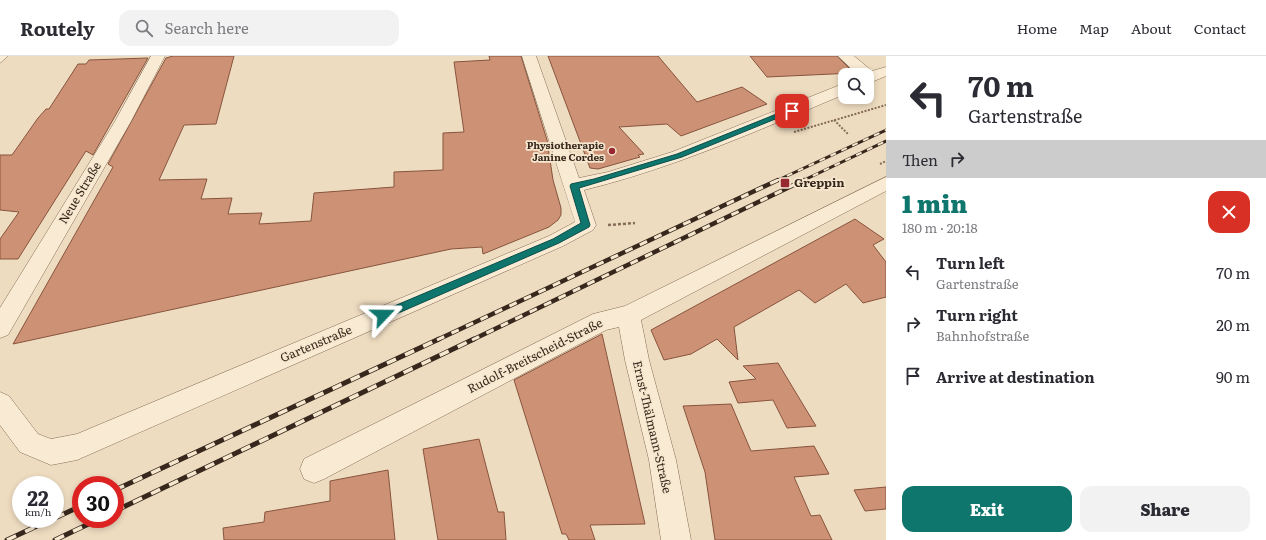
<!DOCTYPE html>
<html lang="en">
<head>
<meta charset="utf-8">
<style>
	:root { --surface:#fff; --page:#f2f2f3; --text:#2b2b33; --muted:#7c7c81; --line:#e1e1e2; --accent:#0f766e }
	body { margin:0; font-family:Literata,serif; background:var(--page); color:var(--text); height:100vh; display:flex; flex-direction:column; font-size:15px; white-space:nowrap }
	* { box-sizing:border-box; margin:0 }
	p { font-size:13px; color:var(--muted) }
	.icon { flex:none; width:22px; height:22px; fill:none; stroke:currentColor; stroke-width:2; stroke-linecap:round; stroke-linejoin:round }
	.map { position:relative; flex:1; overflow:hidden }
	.side { display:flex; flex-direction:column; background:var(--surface); width:380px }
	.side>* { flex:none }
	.hud { background:#fff; color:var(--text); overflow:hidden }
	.tools { position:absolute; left:838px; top:12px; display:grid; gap:8px }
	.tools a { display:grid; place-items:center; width:36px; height:36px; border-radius:8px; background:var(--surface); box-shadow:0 2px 6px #0003; font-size:20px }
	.speed { position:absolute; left:12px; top:420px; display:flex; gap:8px; font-size:20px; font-weight:700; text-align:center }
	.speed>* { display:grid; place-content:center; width:52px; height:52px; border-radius:50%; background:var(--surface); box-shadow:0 2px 6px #0003; line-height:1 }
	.speed small { font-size:10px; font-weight:400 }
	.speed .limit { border:6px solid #d22; background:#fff; color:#111 }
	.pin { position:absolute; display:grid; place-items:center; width:34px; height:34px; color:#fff; margin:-17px; border-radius:8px; box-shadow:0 2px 6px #0006 }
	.me { position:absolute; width:44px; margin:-22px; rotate:67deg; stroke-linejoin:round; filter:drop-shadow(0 0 3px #0008) }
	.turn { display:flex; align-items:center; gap:14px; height:84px; padding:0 16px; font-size:18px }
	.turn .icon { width:52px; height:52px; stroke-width:2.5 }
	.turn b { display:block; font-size:28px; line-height:34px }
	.then { display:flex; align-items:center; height:38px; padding:0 16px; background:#0003; gap:8px; font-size:15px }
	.round { display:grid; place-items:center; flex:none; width:42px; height:42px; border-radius:12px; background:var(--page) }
	.overview { display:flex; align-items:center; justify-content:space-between; height:68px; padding:0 16px }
	h1 { font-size:24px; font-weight:800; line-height:30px; color:var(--accent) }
	.cta { display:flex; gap:8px; margin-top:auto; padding:8px 16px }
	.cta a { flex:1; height:46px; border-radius:12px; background:var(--accent); color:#fff; font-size:16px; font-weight:800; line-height:46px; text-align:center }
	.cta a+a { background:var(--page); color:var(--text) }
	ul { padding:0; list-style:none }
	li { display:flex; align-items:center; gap:12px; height:52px; padding:0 16px }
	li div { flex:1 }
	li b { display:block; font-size:15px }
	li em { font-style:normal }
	header { display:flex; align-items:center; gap:24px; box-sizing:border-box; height:56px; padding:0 20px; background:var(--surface); border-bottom:1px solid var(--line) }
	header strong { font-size:19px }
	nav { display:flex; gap:22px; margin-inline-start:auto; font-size:14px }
	.search { width:280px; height:36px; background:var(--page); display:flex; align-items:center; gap:10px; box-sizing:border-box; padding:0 14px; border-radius:12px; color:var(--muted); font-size:15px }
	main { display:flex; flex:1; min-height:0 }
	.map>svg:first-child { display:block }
	.building { fill:#cd9275; stroke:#87543d }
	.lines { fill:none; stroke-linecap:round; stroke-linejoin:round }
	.service-casing { stroke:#876d57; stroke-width:1 }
	.minor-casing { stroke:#876d57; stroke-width:1 }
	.path-far1 { stroke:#876d57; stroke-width:2; stroke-dasharray:2 1.5; stroke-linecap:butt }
	.path { stroke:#876d57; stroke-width:2.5; stroke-dasharray:3 2; stroke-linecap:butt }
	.service { fill:#f9ead3; fill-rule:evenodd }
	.minor { fill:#f9ead3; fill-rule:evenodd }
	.rail-far2-casing { stroke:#37271c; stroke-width:3 }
	.rail-far1-casing { stroke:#37271c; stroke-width:4.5 }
	.rail-casing { stroke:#37271c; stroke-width:5 }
	.rail-far2 { stroke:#f6e7cf; stroke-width:2; stroke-dasharray:6; stroke-linecap:butt }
	.rail-far1 { stroke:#f6e7cf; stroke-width:3; stroke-dasharray:8; stroke-linecap:butt }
	.rail { stroke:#f6e7cf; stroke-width:3.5; stroke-dasharray:10; stroke-linecap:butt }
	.route { fill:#0f766e; stroke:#0a4d48 }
	.poi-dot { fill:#972731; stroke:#f6e7cf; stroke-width:1.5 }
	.labels { text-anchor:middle; stroke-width:3.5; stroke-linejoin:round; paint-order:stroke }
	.far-poi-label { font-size:10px; font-weight:bold; fill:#37271c; stroke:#f6e7cf; text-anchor:end }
	.poi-label { font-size:12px; font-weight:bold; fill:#37271c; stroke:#f6e7cf; text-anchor:start }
	.street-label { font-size:12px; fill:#37271c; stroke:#f6e7cf }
</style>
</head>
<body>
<header>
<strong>Routely</strong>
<div class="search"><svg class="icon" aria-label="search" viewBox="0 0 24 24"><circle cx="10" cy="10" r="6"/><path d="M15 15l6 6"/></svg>Search here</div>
<nav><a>Home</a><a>Map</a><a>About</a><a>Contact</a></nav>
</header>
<main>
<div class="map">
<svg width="886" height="484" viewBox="0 0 886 484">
	<rect width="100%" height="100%" fill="#eedcc0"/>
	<g class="building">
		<polygon points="173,0 234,0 216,68 184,69 159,124 207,123 201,143 232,142 228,158 262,157 259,168 311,165 314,137 394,131 394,116 443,114 443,77 464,76 454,6 490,4 489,0 521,0 547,84 553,124 561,152 561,159 558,164 549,171 483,198 482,191 451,193 13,288 113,111 108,108 166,2"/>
		<polygon points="548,0 658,0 697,46 742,31 767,48 681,80 667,68 619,71 644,98 638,99 640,101 598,113 590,112"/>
		<polygon points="750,0 837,0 854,17 767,21"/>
		<polygon points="148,2 93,99 86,95 18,203 0,203 0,183 19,156 0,154 0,99 12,99 38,62 46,53 49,53 78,8 86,8 89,4"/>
		<polygon points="855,163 884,183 873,189 886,206 886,241 863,247 846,228 815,247 799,234 734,271 738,304 717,283 691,298 664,304 651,274"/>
		<polygon points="602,278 645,468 590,469 595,484 569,484 566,478 562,478 514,324"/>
		<polygon points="778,307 816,370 787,372 773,344 738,347 729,326 756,323 743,310"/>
		<polygon points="731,348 751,395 814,390 829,418 794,421 811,460 820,459 832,484 715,484 705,416 683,350"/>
		<polygon points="479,383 498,456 504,456 506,484 438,484 423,393"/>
		<polygon points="388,414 395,484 224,484 223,472 264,466 265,456 330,445 330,425"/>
		<polygon points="886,431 886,453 865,455 854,434"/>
	</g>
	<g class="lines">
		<defs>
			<polygon id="service" points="0,0 8,0 0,7"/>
			<g id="minor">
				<polygon points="151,0 165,0 130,67 8,279 0,282 0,252 114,67"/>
				<path d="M522 0H536L579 122 608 116 672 96 845 27V38C759 74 674 112 584 134L596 169 593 174 563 190 86 400 77 404 51 409 20 396 0 369V336L9 340 38 378 51 383 77 378 549 180 575 166Z"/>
				<polygon points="838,0 854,0 872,15 886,11 886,20 867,28 867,19 858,19"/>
				<polygon points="886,121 886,135 641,264 649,304 676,404 691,484 661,484 649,404 625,304 619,271 606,274 324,423 314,427 304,423 300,413 304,403 593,258 625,250"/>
			</g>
		</defs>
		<use href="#service" class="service-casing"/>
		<use href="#minor" class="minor-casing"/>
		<g class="path-far1">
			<polyline points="834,64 848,78"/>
			<polyline points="794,76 886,49"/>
			<polyline points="880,108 886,105"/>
		</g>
		<polyline class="path" points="608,169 635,167"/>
		<use href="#service" class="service"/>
		<use href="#minor" class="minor"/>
		<defs>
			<g id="rail-far2">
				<polyline points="776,125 886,74"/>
				<polyline points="802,125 886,85"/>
			</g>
			<g id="rail-far1">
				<polyline points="437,284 778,124"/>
				<polyline points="472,284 804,124"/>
			</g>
			<g id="rail">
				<polyline points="115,434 439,283"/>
				<polyline points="115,455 474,283"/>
				<polyline points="55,462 81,450"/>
				<polyline points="7,484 52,463"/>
				<polyline points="55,484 99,463"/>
			</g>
		</defs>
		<use href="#rail-far2" class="rail-far2-casing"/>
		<use href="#rail-far1" class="rail-far1-casing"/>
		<use href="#rail" class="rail-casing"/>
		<use href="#rail-far2" class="rail-far2"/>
		<use href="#rail-far1" class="rail-far1"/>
		<use href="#rail" class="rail"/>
	</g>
	<polygon class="route" points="789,53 795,55 682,101 579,132 590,169 589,171 559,187 387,262 380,262 380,256 553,183 581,167 570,130 571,128 594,123 677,98"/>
	<g class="poi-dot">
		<circle cx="612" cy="95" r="4"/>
		<rect x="780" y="122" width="10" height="10" rx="2"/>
	</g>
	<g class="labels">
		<g class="far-poi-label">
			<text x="604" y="93">Physiotherapie<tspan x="604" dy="12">Janine Cordes</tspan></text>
		</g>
		<g class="poi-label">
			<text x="794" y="131">Greppin</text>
		</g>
		<g class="street-label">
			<text transform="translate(80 137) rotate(-59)" y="4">Neue Straße</text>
			<text transform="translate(316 288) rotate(-23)" y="4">Gartenstraße</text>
			<text transform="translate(535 300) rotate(-27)" y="4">Rudolf-Breitscheid-Straße</text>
			<text transform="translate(652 371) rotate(77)" y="4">Ernst-Thälmann-Straße</text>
		</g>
	</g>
</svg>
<div class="tools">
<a><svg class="icon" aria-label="search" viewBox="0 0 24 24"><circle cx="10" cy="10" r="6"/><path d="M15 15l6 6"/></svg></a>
</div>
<div class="speed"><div>22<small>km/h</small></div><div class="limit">30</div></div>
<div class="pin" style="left:792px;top:55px;background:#d93025"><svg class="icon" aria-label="arrive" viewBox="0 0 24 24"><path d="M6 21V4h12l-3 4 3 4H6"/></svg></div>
<svg class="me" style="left:383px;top:259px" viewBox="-20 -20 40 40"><path d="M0-17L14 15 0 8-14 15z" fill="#0f766e" stroke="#fff" stroke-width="4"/></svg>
</div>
<section class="side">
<div class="hud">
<div class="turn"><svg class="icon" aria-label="left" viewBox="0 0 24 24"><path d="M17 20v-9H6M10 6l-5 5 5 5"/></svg><div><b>70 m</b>Gartenstraße</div></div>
<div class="then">Then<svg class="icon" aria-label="right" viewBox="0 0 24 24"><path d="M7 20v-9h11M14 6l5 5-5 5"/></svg></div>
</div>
<div class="overview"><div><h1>1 min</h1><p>180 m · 20:18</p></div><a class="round" style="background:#d93025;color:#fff"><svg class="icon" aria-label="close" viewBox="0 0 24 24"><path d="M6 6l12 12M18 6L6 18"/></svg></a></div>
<ul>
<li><svg class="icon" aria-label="left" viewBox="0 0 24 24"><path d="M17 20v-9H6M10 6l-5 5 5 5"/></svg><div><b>Turn left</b><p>Gartenstraße</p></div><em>70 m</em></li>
<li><svg class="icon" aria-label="right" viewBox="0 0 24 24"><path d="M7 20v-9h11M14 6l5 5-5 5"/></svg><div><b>Turn right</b><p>Bahnhofstraße</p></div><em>20 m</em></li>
<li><svg class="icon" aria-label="arrive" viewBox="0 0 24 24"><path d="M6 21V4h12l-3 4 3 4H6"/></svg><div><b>Arrive at destination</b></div><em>90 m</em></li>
</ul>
<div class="cta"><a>Exit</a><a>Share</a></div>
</section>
</main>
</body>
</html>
